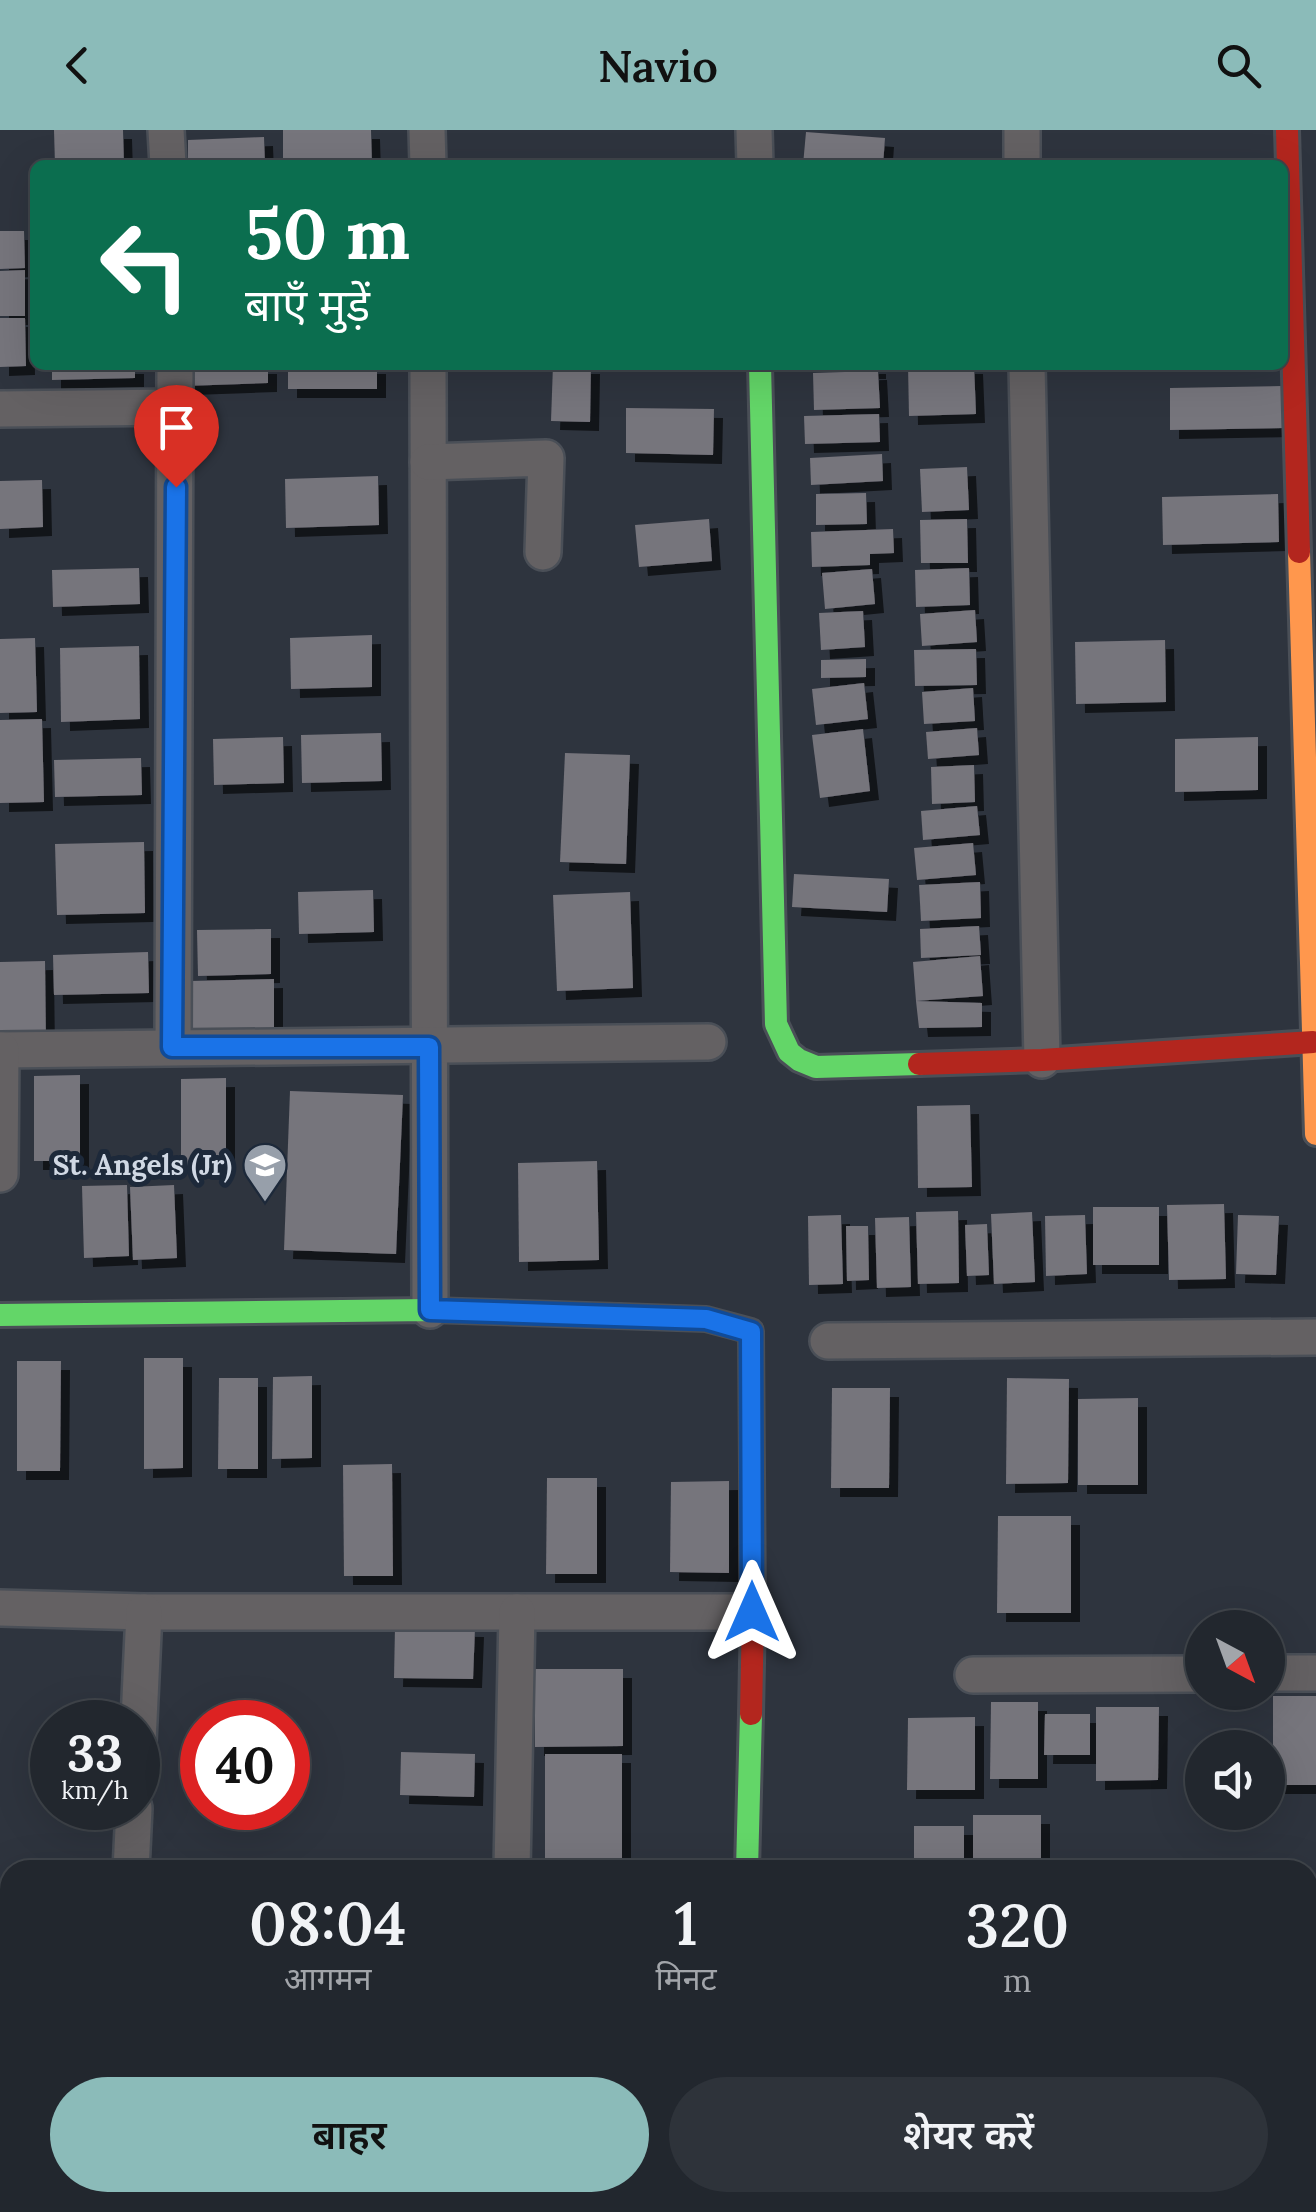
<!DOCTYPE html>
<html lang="hi">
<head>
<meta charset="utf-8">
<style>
	:root { --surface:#22272e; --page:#2e333a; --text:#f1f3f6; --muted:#a2a5aa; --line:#3f444a; --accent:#8bbbb9 }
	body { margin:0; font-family:Lora,"Noto Sans Devanagari",serif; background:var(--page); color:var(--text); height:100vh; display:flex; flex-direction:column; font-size:38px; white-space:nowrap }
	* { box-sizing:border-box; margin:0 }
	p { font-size:32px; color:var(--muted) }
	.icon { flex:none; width:55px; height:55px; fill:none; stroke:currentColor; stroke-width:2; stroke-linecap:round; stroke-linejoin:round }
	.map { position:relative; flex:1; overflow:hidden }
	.details { position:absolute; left:0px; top:1730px; width:1318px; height:352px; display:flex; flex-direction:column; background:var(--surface); border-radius:30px 30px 0 0; box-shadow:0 10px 40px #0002,0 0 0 2px var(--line) }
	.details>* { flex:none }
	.hud { position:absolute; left:30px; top:30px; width:1258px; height:210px; border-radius:15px; box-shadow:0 10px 40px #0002,0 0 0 2px var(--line); background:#0b6e4f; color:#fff; overflow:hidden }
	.needle { width:65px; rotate:139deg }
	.buttons { position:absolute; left:1185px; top:1480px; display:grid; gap:20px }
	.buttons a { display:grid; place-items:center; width:100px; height:100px; border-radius:50%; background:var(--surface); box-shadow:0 10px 40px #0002,0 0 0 2px var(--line); font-size:50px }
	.speed { position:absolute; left:30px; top:1570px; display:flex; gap:20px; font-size:50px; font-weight:700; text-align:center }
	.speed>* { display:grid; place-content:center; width:130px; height:130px; border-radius:50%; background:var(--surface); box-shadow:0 10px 40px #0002,0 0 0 2px var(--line); line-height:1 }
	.speed small { font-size:25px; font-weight:400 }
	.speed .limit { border:15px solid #d22; background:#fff; color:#111 }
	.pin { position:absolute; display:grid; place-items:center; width:85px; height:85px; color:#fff; margin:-102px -42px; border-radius:50% 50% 50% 0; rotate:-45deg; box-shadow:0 0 10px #0007 }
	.pin .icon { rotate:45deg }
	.me { position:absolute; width:110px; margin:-55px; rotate:0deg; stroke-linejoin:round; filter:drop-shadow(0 0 8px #0008) }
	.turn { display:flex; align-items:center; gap:35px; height:210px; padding:0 50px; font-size:45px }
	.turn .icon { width:130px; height:130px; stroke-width:2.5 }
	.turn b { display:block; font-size:70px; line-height:85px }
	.eta { display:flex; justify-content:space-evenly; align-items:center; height:170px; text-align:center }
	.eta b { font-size:60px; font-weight:600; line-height:70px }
	.action { display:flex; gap:20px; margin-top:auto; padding:20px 50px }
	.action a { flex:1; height:115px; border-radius:60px; background:var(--accent); color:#111; font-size:40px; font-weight:600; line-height:115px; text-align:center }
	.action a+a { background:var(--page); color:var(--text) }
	header { display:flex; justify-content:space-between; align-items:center; height:130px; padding:0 50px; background:var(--accent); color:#111; font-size:45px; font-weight:600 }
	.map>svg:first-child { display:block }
	.building { fill:#76747c; filter:url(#shadow) }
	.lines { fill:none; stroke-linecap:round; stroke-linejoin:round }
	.street-casing { stroke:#4a4f57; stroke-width:40 }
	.fast-casing { stroke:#4a4f57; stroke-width:28 }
	.slow-casing { stroke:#4a4f57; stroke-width:28 }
	.jam-casing { stroke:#4a4f57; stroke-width:28 }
	.street { stroke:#646163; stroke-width:35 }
	.fast { stroke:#63d668; stroke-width:22 }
	.slow { stroke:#ff974d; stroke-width:22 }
	.jam { stroke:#b3261e; stroke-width:22 }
	.route-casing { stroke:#114b97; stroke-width:25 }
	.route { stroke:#1a73e8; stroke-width:18 }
	.labels { text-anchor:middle; stroke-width:10; stroke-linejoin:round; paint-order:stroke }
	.poi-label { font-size:28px; font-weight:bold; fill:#d0d8e4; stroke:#1d293a; text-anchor:end }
</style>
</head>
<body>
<header><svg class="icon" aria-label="back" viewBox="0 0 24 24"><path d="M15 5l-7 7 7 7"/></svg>Navio<svg class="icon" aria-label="search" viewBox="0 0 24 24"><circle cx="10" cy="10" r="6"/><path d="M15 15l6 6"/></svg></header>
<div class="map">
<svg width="1316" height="2082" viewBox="0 0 1316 2082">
	<defs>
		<filter id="shadow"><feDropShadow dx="9" dy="9" stdDeviation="0" flood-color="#0009"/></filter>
	</defs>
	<rect width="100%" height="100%" fill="#2e343e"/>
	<g class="building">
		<polygon points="54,0 123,0 124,35 55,35"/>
		<polygon points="283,0 371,0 372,35 283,35"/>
		<polygon points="806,2 885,8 883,35 803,35"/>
		<polygon points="264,7 265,35 188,35 188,10"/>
		<polygon points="0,101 24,101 25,138 0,139"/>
		<polygon points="25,140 25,186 0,186 0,141"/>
		<polygon points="0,188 25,188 26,236 0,237"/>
		<polygon points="52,235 135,235 135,248 52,250"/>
		<polygon points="184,235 268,235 268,253 184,256"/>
		<rect x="288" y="235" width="89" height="24"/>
		<polygon points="553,235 591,235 590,292 551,291"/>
		<rect x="823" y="235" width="54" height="5"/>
		<polygon points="908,235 974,235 976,284 909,286"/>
		<polygon points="876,241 878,241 880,278 814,280 813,243"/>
		<polygon points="1282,256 1283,298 1170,300 1170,258"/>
		<polygon points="626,278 714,279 713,325 626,323"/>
		<polygon points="879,284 880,312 805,314 804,286"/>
		<polygon points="882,324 883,351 811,355 810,328"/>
		<polygon points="967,337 969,380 922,382 920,339"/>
		<polygon points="378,346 379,395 286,398 285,349"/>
		<polygon points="42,350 43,397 0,399 0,351"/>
		<polygon points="866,363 867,394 816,395 816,364"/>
		<polygon points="1278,364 1279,412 1163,415 1162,367"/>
		<polygon points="709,389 712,431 639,437 635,395"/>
		<polygon points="967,389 968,433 921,433 920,390"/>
		<polygon points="893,399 894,423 870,424 870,435 812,437 811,402"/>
		<polygon points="139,438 140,474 53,477 52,440"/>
		<polygon points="969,438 970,475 916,477 915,440"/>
		<polygon points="872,439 875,474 825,479 822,443"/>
		<polygon points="975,480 977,512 922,516 920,484"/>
		<polygon points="863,481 865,517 821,520 819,483"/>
		<polygon points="372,505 372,557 291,559 290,508"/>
		<polygon points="35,508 37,582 0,583 0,509"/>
		<polygon points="1165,510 1166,572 1076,574 1075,512"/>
		<polygon points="139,516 140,589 61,592 60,518"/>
		<polygon points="976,519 977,555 915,556 914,520"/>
		<polygon points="866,529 866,547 821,548 821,530"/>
		<polygon points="864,553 868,589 816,595 812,559"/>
		<polygon points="973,558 975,591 924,594 922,562"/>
		<polygon points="42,589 44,672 0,673 0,590"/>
		<polygon points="977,598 979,625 928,629 926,602"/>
		<polygon points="863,599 870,661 820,668 812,605"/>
		<polygon points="381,603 382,651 302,653 301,605"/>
		<polygon points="283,607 284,653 214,655 213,609"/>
		<polygon points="1258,607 1258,660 1175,662 1175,609"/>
		<polygon points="565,623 630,625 626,734 560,732"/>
		<polygon points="141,628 142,665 55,667 54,630"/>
		<polygon points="974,635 975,672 932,674 931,637"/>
		<polygon points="977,676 980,705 923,710 921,681"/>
		<polygon points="144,712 145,783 57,785 55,714"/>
		<polygon points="973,713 976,745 917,750 914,718"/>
		<polygon points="794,744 889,749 887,782 792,777"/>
		<polygon points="980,752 981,788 921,791 919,755"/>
		<polygon points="373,760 374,802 299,804 298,762"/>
		<polygon points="630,762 633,858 557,861 553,765"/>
		<polygon points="979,796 981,825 921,828 920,799"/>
		<polygon points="271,799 271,844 198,846 197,800"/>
		<polygon points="148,822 149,863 54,865 53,825"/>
		<polygon points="980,826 983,866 916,871 982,873 982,897 919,898 916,871 913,832"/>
		<polygon points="45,831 46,916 0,917 0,832"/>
		<polygon points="274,849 274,902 191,904 190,851"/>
		<polygon points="80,945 80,1031 34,1031 34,946"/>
		<polygon points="226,948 226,1035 181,1036 181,949"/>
		<polygon points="290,961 403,965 396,1124 284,1120"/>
		<polygon points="970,975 972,1057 918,1058 917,976"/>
		<polygon points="597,1031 599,1130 519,1132 518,1033"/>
		<polygon points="127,1055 129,1126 84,1128 82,1056"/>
		<polygon points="174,1055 177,1128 133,1130 130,1057"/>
		<polygon points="1224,1074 1226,1149 1169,1150 1167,1075"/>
		<rect x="1093" y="1077" width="66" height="58"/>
		<polygon points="958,1081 959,1153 918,1154 916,1082"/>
		<polygon points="1032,1082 1035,1152 994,1154 991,1084"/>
		<polygon points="841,1085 843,1154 809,1155 808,1086"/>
		<polygon points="1085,1085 1087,1144 1046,1146 1045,1086"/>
		<polygon points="1238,1085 1279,1086 1276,1145 1236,1144"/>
		<polygon points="909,1087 911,1157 877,1158 875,1088"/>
		<polygon points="987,1094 989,1145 967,1146 965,1095"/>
		<polygon points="846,1096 868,1096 869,1150 847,1151"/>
		<polygon points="144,1228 183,1228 183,1338 144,1339"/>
		<polygon points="17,1231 61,1231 60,1341 17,1341"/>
		<polygon points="312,1246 312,1328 272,1329 273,1247"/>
		<polygon points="219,1248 258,1248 258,1339 218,1339"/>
		<polygon points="1007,1248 1069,1249 1068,1353 1006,1354"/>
		<polygon points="832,1258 890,1258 889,1358 831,1358"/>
		<polygon points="1138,1268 1138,1355 1078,1355 1078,1269"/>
		<polygon points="392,1334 393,1446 344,1446 343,1335"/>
		<polygon points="547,1348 597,1348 597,1444 546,1444"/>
		<polygon points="729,1351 729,1443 670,1442 671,1352"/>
		<polygon points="998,1386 1071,1386 1071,1483 997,1483"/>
		<polygon points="395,1497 475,1498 473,1549 394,1548"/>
		<polygon points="535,1539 623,1539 623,1616 535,1617"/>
		<rect x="1273" y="1566" width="43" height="89"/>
		<polygon points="991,1572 1038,1572 1038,1649 990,1649"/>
		<polygon points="1096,1577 1159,1577 1158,1650 1096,1651"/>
		<polygon points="1045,1584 1090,1584 1090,1625 1044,1625"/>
		<polygon points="975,1587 975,1660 907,1660 908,1588"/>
		<polygon points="401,1622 475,1624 474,1667 400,1665"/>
		<rect x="545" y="1624" width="77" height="116"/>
		<rect x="973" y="1685" width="68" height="55"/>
		<rect x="914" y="1696" width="50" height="44"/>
		<rect x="1308" y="1910" width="8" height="116"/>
	</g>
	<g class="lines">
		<defs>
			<g id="street">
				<polyline points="166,0 168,35"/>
				<polyline points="427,0 428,35"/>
				<polyline points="754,0 755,35"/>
				<polyline points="1022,0 1022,35"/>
				<polyline points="428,235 430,1180"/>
				<polyline points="1027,235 1042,930"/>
				<polyline points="0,279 177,277"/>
				<polyline points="428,332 546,328 543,422"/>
				<polyline points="173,917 175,235"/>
				<polyline points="0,920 708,912"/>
				<polyline points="0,1044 1,920"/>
				<polyline points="828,1211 1316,1207"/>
				<polyline points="0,1478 144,1482 753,1482"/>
				<polyline points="1268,1543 1316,1543"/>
				<polyline points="973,1545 1202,1544"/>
				<polyline points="138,1612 144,1482"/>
				<polyline points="131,1740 134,1678"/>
				<polyline points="512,1740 517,1482"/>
				<polyline points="1308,1799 1316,1799"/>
				<polyline points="0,1807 10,1807"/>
				<polyline points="739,2082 739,2072"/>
			</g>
			<g id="fast">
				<polyline points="760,235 776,894 789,922 799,930 816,937 919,934"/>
				<polyline points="0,1185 430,1180 618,1186"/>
				<polyline points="747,1740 751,1584"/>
			</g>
			<polyline id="slow" points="1299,422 1316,1004"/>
			<g id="jam">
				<polyline points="1287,0 1299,422"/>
				<polyline points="919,934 1042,930 1313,912"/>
				<polyline points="618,1186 706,1189 751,1201 753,1482 751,1584"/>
			</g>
		</defs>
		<use href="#street" class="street-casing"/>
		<use href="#fast" class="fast-casing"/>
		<use href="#slow" class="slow-casing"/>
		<use href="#jam" class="jam-casing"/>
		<use href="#street" class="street"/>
		<use href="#fast" class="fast"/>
		<use href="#slow" class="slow"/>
		<use href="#jam" class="jam"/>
	</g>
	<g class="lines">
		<defs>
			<polyline id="route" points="176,357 172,917 429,917 430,1180 706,1189 751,1202 752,1482"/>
		</defs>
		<use href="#route" class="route-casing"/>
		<use href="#route" class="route"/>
	</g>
	<defs>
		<symbol id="school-pin" viewBox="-11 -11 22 30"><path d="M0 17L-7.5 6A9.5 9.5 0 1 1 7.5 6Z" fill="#979faa" stroke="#1d293a"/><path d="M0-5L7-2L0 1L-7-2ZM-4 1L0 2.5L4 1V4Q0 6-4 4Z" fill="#fff"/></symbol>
	</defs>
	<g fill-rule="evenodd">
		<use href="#school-pin" x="240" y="1010" width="50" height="68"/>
	</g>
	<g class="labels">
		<g class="poi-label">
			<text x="232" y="1045">St. Angels (Jr)</text>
		</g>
	</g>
</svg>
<div class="buttons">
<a><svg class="needle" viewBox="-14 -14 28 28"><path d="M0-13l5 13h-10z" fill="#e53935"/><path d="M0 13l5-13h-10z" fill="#a2a5aa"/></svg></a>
<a><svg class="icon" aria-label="sound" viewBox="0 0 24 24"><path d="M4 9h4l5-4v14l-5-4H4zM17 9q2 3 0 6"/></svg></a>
</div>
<div class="speed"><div>33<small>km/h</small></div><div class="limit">40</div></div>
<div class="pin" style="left:176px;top:357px;background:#d93025"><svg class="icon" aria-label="arrive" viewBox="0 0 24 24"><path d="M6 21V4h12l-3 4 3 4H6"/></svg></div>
<svg class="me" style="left:752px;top:1482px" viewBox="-20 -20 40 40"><path d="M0-17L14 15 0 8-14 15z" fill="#1a73e8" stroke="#fff" stroke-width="4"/></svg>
<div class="hud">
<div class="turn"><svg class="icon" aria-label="left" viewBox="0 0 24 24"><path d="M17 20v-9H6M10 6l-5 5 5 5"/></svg><div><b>50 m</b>बाएँ मुड़ें</div></div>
</div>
<section class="details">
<div class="eta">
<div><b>08:04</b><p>आगमन</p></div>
<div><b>1</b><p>मिनट</p></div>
<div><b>320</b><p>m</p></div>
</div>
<div class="action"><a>बाहर</a><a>शेयर करें</a></div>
</section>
</div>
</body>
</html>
